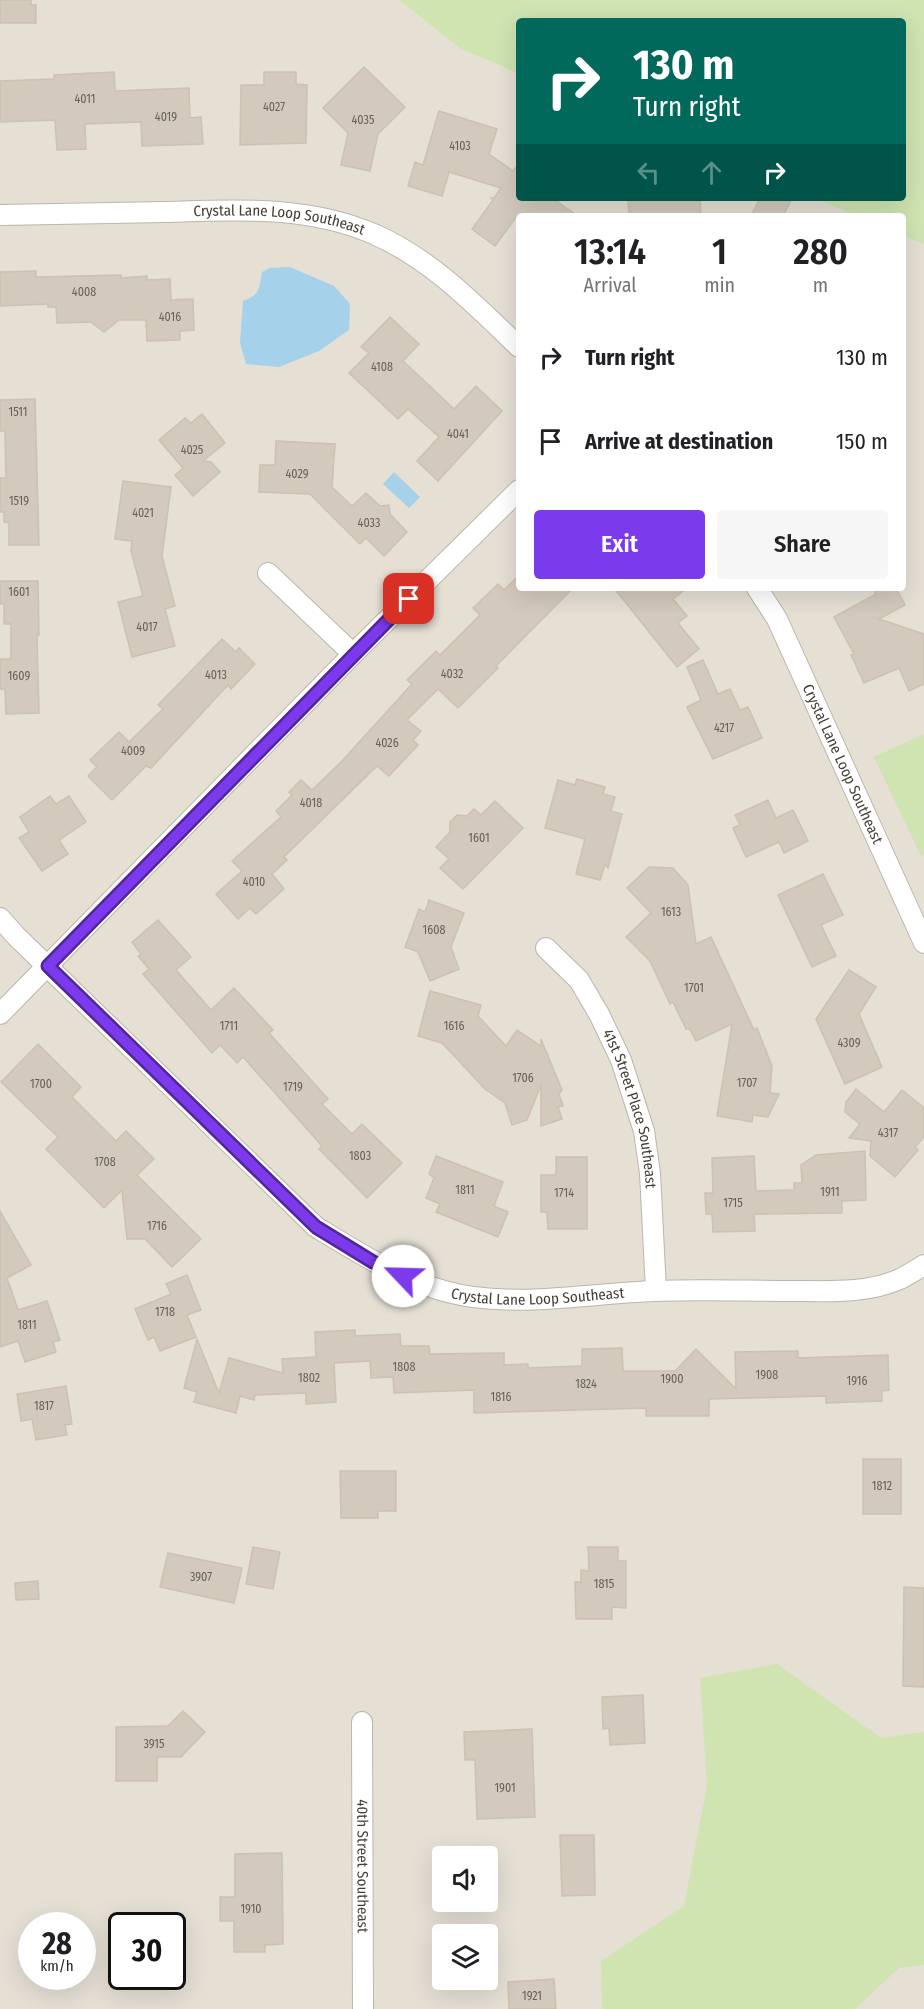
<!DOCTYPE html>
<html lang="en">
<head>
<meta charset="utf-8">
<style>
	:root { --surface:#fff; --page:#f6f6f6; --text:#202124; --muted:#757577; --accent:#7c3aed }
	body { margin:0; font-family:"Fira Sans Condensed",sans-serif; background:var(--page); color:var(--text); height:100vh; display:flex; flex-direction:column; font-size:22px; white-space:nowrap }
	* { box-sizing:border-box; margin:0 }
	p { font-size:20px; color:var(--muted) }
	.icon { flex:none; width:33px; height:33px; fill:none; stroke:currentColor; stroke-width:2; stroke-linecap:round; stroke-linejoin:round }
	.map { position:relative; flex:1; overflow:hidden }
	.sheet { position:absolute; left:516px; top:213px; width:390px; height:378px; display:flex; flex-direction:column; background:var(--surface); border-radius:6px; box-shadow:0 6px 24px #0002 }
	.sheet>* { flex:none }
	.banner { position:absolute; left:516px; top:18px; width:390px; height:183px; border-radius:6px; box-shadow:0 6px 24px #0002; background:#00695c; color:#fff; overflow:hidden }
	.fabs { position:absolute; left:432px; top:1846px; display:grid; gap:12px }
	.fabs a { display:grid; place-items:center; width:66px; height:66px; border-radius:6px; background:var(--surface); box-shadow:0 6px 24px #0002; font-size:30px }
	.speed { position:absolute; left:18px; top:1912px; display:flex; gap:12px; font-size:30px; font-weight:700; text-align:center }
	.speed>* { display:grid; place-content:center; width:78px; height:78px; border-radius:50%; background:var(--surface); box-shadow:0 6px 24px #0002; line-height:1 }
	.speed small { font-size:15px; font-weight:400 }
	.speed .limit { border:3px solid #111; border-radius:9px; background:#fff; color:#111 }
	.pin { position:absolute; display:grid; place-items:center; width:51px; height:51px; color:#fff; margin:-26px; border-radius:12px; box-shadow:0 3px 9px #0006 }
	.me { position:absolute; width:66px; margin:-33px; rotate:294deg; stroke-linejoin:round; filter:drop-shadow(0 0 4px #0008) }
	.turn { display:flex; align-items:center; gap:21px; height:126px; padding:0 18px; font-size:27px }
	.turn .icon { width:78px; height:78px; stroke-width:2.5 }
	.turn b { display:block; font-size:42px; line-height:51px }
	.lanes { display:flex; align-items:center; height:57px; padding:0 18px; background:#0003; justify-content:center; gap:30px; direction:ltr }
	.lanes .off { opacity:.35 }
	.eta { display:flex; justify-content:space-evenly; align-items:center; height:102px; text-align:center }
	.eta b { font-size:36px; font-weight:600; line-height:42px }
	.primary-button { display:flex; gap:12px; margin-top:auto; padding:12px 18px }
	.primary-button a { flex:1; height:69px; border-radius:6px; background:var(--accent); color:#fff; font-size:24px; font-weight:600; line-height:69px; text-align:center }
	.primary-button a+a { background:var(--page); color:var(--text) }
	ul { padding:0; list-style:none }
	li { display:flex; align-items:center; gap:18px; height:84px; padding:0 18px }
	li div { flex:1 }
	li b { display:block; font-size:22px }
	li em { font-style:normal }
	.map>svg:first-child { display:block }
	.residential { fill:#e5dfd4; fill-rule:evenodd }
	.green { fill:#cfe4b1 }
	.water { fill:#a6d1eb }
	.building { fill:#d3c9bc; stroke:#cdc1b0; stroke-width:1.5 }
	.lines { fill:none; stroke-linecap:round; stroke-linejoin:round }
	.street-casing { stroke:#bdb5a9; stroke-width:22 }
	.street { stroke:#fff; stroke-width:20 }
	.route-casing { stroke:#51269a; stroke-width:15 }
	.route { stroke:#7c3aed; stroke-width:10 }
	.labels { text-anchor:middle; stroke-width:4.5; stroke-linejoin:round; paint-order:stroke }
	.number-label { font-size:12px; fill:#686158 }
	.street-label { font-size:15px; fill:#443e36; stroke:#fff }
</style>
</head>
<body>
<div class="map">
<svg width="924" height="2009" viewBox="0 0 924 2009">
	<rect width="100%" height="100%" fill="#f2eee6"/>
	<path class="residential" d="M0 0H399L459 48 519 74V198H814L857 216H519V588H903V236L924 244V2009H0ZM442 1857H488V1902H442ZM32 1926H82V1977H32ZM122 1926H172V1977H122ZM442 1935H488V1980H442Z"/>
	<g class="green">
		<polygon points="399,0 924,0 924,244 903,236 903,216 857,216 814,198 903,198 903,21 519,21 519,74 459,48"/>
		<polygon points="924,734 924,855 921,856 874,757"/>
		<polygon points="777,1664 881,1738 924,1732 924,1965 899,1968 855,2009 602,2009 601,1961 684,1906 707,1786 700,1678"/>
	</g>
	<g class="water">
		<path d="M290 267 334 286 350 304 349 330 319 351 279 367 246 364 240 343 243 301C260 295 259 289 262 272L270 268Z"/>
		<polygon points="394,472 420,497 409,508 383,484"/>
	</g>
	<g class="building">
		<polygon points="0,0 31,0 31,5 36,5 36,23 0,23"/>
		<polygon points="364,67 405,107 378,134 370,171 341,165 348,133 323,108"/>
		<polygon points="114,72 115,91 189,88 190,118 201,117 203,144 142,146 141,122 85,124 86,149 57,150 55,120 0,122 0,81 54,79 54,75"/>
		<polygon points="264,72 296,72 296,84 307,85 306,143 240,145 241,85 264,85"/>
		<polygon points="439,111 497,129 489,154 513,171 519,163 519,198 552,198 578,216 517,216 495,246 472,229 493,200 491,198 494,198 501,188 449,172 442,196 408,186 415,162 423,165"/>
		<polygon points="628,198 700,198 701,216 629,216"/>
		<polygon points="760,198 792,198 783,216 751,216"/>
		<polygon points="36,271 36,277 121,275 121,278 147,276 147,280 170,279 171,300 193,299 194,330 180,331 180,340 147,341 146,320 119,320 104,332 91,322 57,323 56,307 48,307 48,304 0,306 0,272"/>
		<polygon points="390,317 419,344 403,361 454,409 476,386 502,411 438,481 417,461 439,437 408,409 398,419 349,373 369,353 361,347"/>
		<polygon points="35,399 39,545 9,545 9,523 4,522 4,512 0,512 0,478 6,478 5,431 0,431 0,400"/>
		<polygon points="202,414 225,443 203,461 211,462 220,472 193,496 175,475 183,468 159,440 185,418 191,423"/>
		<polygon points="276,441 335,444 332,487 352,506 366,493 380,506 389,505 390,514 407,532 384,556 366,538 360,544 310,494 259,492 260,465 275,465"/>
		<polygon points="123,481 171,487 162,556 175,606 165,609 175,646 132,657 118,602 143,596 131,551 132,541 115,539"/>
		<polygon points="519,575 519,588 573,588 496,666 498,668 458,708 438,689 407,720 421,731 413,740 418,745 389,776 377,766 284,857 287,860 272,874 284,889 256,914 250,908 238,919 216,894 242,871 232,861 281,817 276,811 292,795 289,792 301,780 312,790 342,761 412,684 407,680 436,651 440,655 480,615 473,608 498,584 504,590"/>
		<polygon points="0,581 38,581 39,635 37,635 39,713 6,714 5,689 0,689 0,659 11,659 11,624 4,624 4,604 0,604"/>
		<polygon points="614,588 687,588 673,599 687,616 678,623 699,649 677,667"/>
		<polygon points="873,588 896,588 905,605 879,619 924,634 924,684 909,691 899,668 864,683 851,655 854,654 834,617 876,594"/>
		<polygon points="222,639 236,652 239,648 255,664 231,689 228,685 151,768 146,766 112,800 88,776 97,767 90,760 119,732 129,742 163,709 158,705"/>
		<polygon points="703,660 718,694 730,689 740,710 748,707 762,738 713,759 687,707 701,700 687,667"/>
		<polygon points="577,779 605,787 603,794 615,797 611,811 622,814 608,868 605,864 600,880 576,874 585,839 545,828 558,780 575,785"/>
		<polygon points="50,796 56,804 69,796 86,822 59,840 68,854 42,871 19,838 29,832 20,817"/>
		<polygon points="768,800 776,818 793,810 808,841 784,853 779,842 746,857 733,828 740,825 735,815"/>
		<polygon points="495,801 523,828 463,889 440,868 449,859 436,847 450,832 450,822 457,815 467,816 474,809 481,815"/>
		<polygon points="649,867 673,868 688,885 696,944 711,937 754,1030 757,1028 772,1066 770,1093 779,1094 768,1117 753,1115 752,1122 717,1116 732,1024 696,1041 690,1029 686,1029 673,1002 670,1004 650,961 626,937 651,913 627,888"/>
		<polygon points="823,874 843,915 821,925 836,956 812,967 778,895"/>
		<polygon points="429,900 464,913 451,947 459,969 430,981 418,952 405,947 419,909 425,912"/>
		<polygon points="158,920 191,957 176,970 211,1010 234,988 273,1030 269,1033 328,1099 322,1104 352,1134 362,1124 402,1163 367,1198 319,1149 322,1146 243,1057 237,1063 220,1045 212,1053 143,974 149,969 138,956 141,954 132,942"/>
		<polygon points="849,970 876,987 859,1014 882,1067 845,1084 816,1019"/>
		<polygon points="430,991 481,1005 478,1016 506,1046 517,1030 541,1046 541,1039 562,1090 559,1094 563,1106 558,1107 562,1119 541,1126 541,1085 527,1120 512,1125 505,1103 485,1089 442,1043 418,1036"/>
		<polygon points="38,1044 81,1087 72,1097 116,1141 126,1131 154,1159 137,1175 201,1239 172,1267 145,1239 127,1239 122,1190 104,1208 46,1149 58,1137 1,1082"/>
		<polygon points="856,1089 884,1112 902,1090 924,1108 924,1137 915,1147 918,1150 895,1177 870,1156 871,1141 849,1138 860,1124 845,1112 846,1102"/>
		<polygon points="865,1151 866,1200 842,1201 842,1213 754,1214 755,1231 713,1232 712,1214 706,1214 705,1193 713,1193 712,1158 754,1156 756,1191 794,1190 794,1183 802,1183 801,1165 816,1155"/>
		<polygon points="436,1156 503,1182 494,1206 508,1212 498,1237 436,1212 440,1204 426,1198 434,1178 429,1174"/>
		<polygon points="556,1157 587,1157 587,1229 548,1229 547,1212 541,1212 541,1175 556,1175"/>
		<polygon points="0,1211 31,1265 7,1278 18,1310 47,1301 60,1340 53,1342 56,1352 25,1362 18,1341 0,1347"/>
		<polygon points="187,1275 201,1310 187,1315 196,1337 160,1351 154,1337 148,1340 135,1309 171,1294 166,1284"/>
		<polygon points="355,1330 355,1336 400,1334 401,1346 429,1346 430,1354 504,1353 504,1365 528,1364 528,1368 582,1366 582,1349 622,1348 623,1371 675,1371 696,1349 736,1389 735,1352 798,1351 798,1358 888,1355 889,1390 882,1391 882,1401 826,1403 826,1396 709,1399 709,1416 646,1416 646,1408 474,1413 474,1390 394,1393 393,1377 371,1378 370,1361 334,1363 336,1402 306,1404 306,1393 255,1395 254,1400 240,1396 236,1413 194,1402 197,1392 184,1388 197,1339 219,1393 229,1358 283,1373 282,1359 316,1357 315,1332"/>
		<polygon points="66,1386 72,1424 65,1425 67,1435 36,1440 32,1419 21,1421 17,1394"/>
		<rect x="863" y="1459" width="38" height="55"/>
		<polygon points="340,1471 396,1471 396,1511 378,1511 378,1518 341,1518"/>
		<polygon points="253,1547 280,1552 273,1589 246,1584"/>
		<polygon points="588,1547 618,1547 618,1561 626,1561 626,1608 612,1607 612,1619 576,1619 575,1582 581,1582 581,1570 589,1571"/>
		<polygon points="168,1553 242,1568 234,1603 160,1587"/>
		<polygon points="38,1581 39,1599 16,1600 15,1583"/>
		<polygon points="904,1587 924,1588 924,1687 903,1686"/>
		<polygon points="643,1695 645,1743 610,1745 609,1728 603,1729 602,1697"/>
		<polygon points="183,1711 205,1732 181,1757 157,1757 157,1781 116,1781 116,1727 168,1726"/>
		<polygon points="532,1729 535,1817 477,1819 475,1760 465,1760 464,1732"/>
		<polygon points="560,1835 594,1835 595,1895 562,1896"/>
		<polygon points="282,1853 283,1944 265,1945 265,1952 234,1952 234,1921 220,1921 220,1897 235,1897 235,1854"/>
		<polygon points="554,1979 556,2009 509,2009 508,1982"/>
	</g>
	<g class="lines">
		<defs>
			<g id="street">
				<path id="s1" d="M0 215C55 214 110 213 165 212 238 210 308 205 376 235 432 260 475 305 519 347"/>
				<polyline points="268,573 353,654"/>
				<path id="s2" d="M757 588 777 619 924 943"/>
				<path id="s3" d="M0 918 16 936 316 1227C365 1257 415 1289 473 1297 534 1305 595 1293 655 1291 701 1289 747 1291 792 1291 827 1291 867 1294 900 1279 908 1275 916 1270 924 1265"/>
				<path id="s4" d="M546 948 579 980 599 1014 621 1060 644 1131 650 1173 656 1291"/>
				<polyline points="0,1014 362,645 519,490"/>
				<path id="s5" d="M362 1722 363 2009"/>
			</g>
		</defs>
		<use href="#street" class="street-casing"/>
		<use href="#street" class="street"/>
	</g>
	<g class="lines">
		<defs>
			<polyline id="route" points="403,1276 373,1262 316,1227 48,966 409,599"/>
		</defs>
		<use href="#route" class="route-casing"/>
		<use href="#route" class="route"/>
	</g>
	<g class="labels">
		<g class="number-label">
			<text x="85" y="103">4011</text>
			<text x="274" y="111">4027</text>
			<text x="166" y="121">4019</text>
			<text x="363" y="124">4035</text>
			<text x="460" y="150">4103</text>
			<text x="84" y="296">4008</text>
			<text x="170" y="321">4016</text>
			<text x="382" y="371">4108</text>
			<text x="18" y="416">1511</text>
			<text x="458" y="438">4041</text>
			<text x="192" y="454">4025</text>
			<text x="297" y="478">4029</text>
			<text x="19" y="505">1519</text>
			<text x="143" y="517">4021</text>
			<text x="369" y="527">4033</text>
			<text x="19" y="596">1601</text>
			<text x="147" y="631">4017</text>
			<text x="452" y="678">4032</text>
			<text x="216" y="679">4013</text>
			<text x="19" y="680">1609</text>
			<text x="724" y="732">4217</text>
			<text x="387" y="747">4026</text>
			<text x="133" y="755">4009</text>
			<text x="311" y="807">4018</text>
			<text x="479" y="842">1601</text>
			<text x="254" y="886">4010</text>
			<text x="671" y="916">1613</text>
			<text x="434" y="934">1608</text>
			<text x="694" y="992">1701</text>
			<text x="229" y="1030">1711</text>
			<text x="454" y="1030">1616</text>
			<text x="849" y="1047">4309</text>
			<text x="523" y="1082">1706</text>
			<text x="747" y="1087">1707</text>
			<text x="41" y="1088">1700</text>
			<text x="293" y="1091">1719</text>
			<text x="888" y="1137">4317</text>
			<text x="360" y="1160">1803</text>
			<text x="105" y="1166">1708</text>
			<text x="465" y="1194">1811</text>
			<text x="830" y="1196">1911</text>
			<text x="564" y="1197">1714</text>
			<text x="733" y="1207">1715</text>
			<text x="157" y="1230">1716</text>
			<text x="165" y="1316">1718</text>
			<text x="27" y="1329">1811</text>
			<text x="404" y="1371">1808</text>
			<text x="767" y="1379">1908</text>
			<text x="309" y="1382">1802</text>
			<text x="672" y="1383">1900</text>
			<text x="857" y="1385">1916</text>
			<text x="586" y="1388">1824</text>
			<text x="501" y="1401">1816</text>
			<text x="44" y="1410">1817</text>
			<text x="882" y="1490">1812</text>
			<text x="201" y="1581">3907</text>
			<text x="604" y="1588">1815</text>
			<text x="154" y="1748">3915</text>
			<text x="505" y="1792">1901</text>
			<text x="251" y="1913">1910</text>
			<text x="532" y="2000">1921</text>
		</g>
		<g class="street-label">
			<text dy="5" stroke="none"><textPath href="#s1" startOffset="280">Crystal Lane Loop Southeast</textPath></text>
			<text dy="5" stroke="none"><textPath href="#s2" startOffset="196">Crystal Lane Loop Southeast</textPath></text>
			<text dy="5" stroke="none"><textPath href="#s4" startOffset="186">41st Street Place Southeast</textPath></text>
			<text dy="5" stroke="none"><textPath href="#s3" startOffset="680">Crystal Lane Loop Southeast</textPath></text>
			<text dy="5" stroke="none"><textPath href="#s5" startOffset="144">40th Street Southeast</textPath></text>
		</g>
	</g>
</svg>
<div class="fabs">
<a><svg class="icon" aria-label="sound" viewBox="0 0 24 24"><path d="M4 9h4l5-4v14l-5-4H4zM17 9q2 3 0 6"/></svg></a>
<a><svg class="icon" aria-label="layers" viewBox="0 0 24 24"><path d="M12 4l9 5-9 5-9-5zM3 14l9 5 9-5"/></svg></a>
</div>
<div class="speed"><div>28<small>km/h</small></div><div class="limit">30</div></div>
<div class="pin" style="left:409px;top:599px;background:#d93025"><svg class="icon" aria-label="arrive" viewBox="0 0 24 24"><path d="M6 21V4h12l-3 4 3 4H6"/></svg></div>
<svg class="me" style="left:403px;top:1276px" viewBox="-20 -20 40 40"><circle r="19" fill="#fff"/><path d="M0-13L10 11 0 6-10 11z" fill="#7c3aed"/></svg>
<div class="banner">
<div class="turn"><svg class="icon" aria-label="right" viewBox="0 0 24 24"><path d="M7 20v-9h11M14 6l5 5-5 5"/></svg><div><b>130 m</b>Turn right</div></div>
<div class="lanes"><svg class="icon off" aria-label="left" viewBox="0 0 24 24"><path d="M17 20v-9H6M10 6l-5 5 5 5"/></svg><svg class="icon off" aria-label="ahead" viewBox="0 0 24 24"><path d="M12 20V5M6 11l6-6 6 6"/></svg><svg class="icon" aria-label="right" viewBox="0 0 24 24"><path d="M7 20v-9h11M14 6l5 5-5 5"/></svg></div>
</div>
<section class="sheet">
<div class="eta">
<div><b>13:14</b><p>Arrival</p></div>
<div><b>1</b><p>min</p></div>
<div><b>280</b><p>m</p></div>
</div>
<ul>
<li><svg class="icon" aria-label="right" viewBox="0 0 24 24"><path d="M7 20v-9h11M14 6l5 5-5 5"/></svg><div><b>Turn right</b></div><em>130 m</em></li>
<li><svg class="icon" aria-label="arrive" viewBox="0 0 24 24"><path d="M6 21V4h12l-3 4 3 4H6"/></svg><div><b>Arrive at destination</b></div><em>150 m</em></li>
</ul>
<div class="primary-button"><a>Exit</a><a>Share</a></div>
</section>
</div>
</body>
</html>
